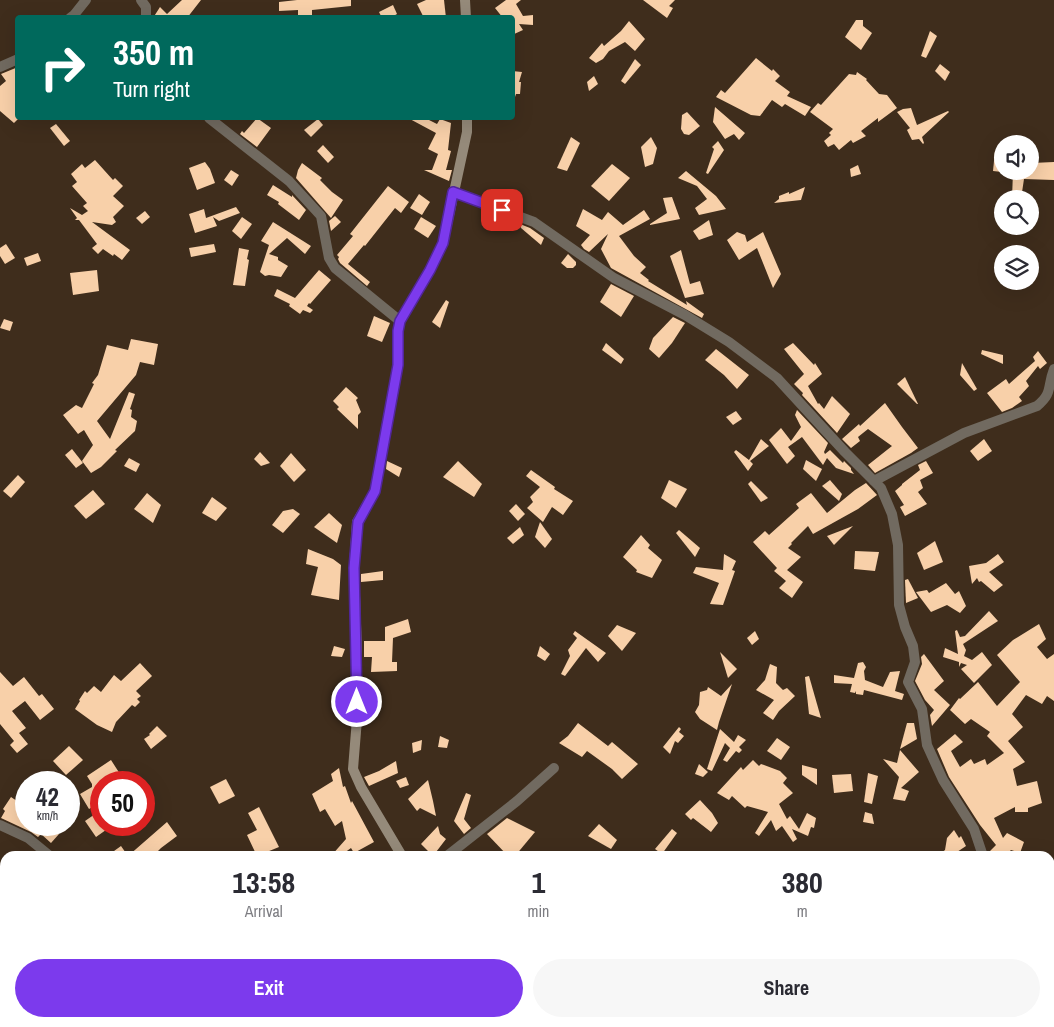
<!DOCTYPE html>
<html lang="en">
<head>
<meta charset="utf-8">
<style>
	:root { --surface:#fff; --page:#f7f7f7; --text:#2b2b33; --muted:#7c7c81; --accent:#7c3aed }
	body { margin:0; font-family:"Archivo Narrow",sans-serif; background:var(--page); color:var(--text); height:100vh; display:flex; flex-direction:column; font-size:19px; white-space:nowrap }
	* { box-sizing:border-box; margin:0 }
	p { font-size:16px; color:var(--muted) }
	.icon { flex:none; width:28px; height:28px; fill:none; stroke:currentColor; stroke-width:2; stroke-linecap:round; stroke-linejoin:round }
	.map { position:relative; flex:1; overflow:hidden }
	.details { position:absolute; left:0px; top:851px; width:1055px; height:176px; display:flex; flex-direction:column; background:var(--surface); border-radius:15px 15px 0 0; box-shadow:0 5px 20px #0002 }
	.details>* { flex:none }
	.hud { position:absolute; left:15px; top:15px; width:500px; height:105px; border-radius:5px; box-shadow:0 5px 20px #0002; background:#00695c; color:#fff; overflow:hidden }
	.tools { position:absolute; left:994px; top:135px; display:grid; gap:10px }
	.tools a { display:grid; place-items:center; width:45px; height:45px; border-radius:50%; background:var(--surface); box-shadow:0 5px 20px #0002; font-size:25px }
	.speed { position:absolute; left:15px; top:771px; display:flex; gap:10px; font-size:25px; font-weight:700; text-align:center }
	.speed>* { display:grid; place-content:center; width:65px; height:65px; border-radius:50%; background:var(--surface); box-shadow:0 5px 20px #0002; line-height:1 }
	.speed small { font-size:12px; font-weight:400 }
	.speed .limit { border:8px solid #d22; background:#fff; color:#111 }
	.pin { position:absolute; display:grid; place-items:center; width:42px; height:42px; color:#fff; margin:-21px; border-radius:10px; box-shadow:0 2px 8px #0006 }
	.me { position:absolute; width:55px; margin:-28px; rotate:0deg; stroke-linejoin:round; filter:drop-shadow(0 0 4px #0008) }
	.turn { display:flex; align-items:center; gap:18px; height:105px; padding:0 15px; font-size:22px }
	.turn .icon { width:65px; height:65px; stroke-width:2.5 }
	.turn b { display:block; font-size:35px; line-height:42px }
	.eta { display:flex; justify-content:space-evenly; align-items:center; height:85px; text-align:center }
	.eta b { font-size:30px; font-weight:700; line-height:35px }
	.cta { display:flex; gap:10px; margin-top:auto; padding:10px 15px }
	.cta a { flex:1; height:58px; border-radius:30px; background:var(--accent); color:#fff; font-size:20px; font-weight:700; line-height:58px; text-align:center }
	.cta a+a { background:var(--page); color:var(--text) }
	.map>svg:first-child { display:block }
	.building { fill:#f8d0a9 }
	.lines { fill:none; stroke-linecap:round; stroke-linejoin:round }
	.street { stroke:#716a60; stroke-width:10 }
	.secondary { stroke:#958a7a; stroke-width:10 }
	.route-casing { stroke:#51269a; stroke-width:12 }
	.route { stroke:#7c3aed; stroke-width:9 }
</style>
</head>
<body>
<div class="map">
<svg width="1054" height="1027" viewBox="0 0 1054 1027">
	<rect width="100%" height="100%" fill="#3f2d1c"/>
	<g class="building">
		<polygon points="182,0 201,0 187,18 153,18 160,7 167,14"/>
		<polygon points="297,0 351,0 351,6 312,10 312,18 298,18 298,10 279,11 279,2"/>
		<polygon points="426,0 444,0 446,18 424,18 417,4"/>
		<polygon points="506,0 521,0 516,4 523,16 533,15 533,25 519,24 523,30 512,35 512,18 503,18 495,8"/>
		<polygon points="643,0 675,0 669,6 673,8 667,18"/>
		<polygon points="393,5 397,14 390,18 382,18 379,12"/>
		<polygon points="856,20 863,20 863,26 872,33 861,50 845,37"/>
		<polygon points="629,21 645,39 635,51 625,42 609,51 603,59 596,63 589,58 602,43 604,46 621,31"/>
		<polygon points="930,31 937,36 926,58 921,56"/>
		<polygon points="756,58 772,71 773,69 780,76 775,81 790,92 787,96 811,107 805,116 785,104 782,107 772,100 760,116 751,115 716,97 721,90 725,93"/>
		<polygon points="635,59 641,65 625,84 621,81"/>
		<polygon points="940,64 950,72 945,81 935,71"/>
		<polygon points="18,67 18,119 14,123 0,111 0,86 6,81 1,74"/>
		<polygon points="512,71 522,72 519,82 521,82 520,94 516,94 515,97 512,96"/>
		<polygon points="857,72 867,79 866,80 879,94 887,95 897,108 878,122 878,118 861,131 866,136 853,143 851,140 839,150 834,144 828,147 824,141 831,135 829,133 833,129 810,112 818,103 821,105 849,74 856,75"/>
		<polygon points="594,76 598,84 589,91 587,82"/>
		<polygon points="715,107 745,133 739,140 734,134 725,139 713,122"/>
		<polygon points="911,108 917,125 948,111 949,112 922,137 924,143 923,144 919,139 912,140 907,130 910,128 897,112 903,109"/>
		<polygon points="687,112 700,126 689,135 684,134 681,129 682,115"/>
		<polygon points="257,118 271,128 257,147 240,134 242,131 244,133"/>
		<polygon points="408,118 425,118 437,124 440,119 451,123 448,150 451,151 446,170 452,170 449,181 424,170 432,170 438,154 428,149 436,133"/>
		<polygon points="318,119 323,125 311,137 304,130"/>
		<polygon points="56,124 70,141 64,146 50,128"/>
		<polygon points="571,137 580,143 567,171 557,168"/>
		<polygon points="651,137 657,148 653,164 645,167 641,147"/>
		<polygon points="718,141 724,150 708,174 706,173 714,149 712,147"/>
		<polygon points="323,145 334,157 328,163 317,151"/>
		<polygon points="995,151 1002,151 1002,172 993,171"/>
		<polygon points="95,160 113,180 115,178 123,186 113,196 124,206 113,217 116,222 112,225 92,222 130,250 122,260 114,254 113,256 103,249 98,254 92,248 97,244 79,220 75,220 77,218 70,208 82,215 88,211 83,206 87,203 72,186 77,182 71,174 82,164 85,168"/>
		<polygon points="205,162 210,169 215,183 197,190 189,168"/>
		<polygon points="1054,162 1054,180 1024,179 1021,199 1012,199 1013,171 1032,171 1032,163"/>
		<polygon points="302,163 322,178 320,180 332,192 343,200 331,218 296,178 298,170"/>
		<polygon points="612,164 630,178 609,201 591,186"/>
		<polygon points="858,165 861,174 851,177 850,169"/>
		<polygon points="231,170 239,175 232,186 224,180"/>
		<polygon points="686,171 716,196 726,209 699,215 695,208 707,199 697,186 678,178"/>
		<polygon points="273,185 292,197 292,195 306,210 299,220 278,204 279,202 267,195"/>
		<polygon points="388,186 409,202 401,213 395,208 365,246 364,245 348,264 370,282 367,286 340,263 338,259 339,257 337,255 353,236 350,234"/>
		<polygon points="805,187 801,200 774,203 779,199 779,196 789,192 789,194"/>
		<polygon points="419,194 430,202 422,215 410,208"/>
		<polygon points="672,197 680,219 650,225 650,224 667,213 663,198"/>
		<polygon points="236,207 240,213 219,221 213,217 217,226 195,233 189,214 204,209 206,218"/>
		<polygon points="583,209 602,220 608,212 623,225 644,210 650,219 619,236 634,256 646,267 640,273 649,280 648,281 687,305 686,301 704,314 702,318 611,268 601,249 608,234 589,252 584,249 581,245 590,235 576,226"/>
		<polygon points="145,211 150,217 142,224 136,218"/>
		<polygon points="335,216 341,222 331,231 329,221"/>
		<polygon points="242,217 252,224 241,239 232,231"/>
		<polygon points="421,217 436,226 428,238 414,229"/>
		<polygon points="709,220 713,235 699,240 693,231"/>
		<polygon points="273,222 311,246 305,254 287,238 269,254 278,257 278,260 288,266 281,277 269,275 265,276 260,272 269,245 261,241"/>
		<polygon points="520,224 530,228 544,238 541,245 521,228"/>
		<polygon points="737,232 745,235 747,242 763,232 781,274 773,288 757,248 739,260 727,240"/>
		<polygon points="6,244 15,258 5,264 0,256 0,248"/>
		<polygon points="214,244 216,252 191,257 189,248"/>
		<polygon points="239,248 249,250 247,259 249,260 245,286 233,285"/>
		<polygon points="681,250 690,284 700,281 704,294 685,298 670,256"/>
		<polygon points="38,253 41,261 27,266 24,258"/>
		<polygon points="568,254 576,262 576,265 573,268 567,268 561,263"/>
		<polygon points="97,270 99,291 73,295 70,273"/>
		<polygon points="319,270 331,280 310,304 309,303 307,306 313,310 310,313 303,310 300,314 289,306 290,304 274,296 277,289 295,298"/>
		<polygon points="611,284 634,296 621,317 600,302"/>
		<polygon points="446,300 449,302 440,328 432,322"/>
		<polygon points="374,316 390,323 382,342 367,336"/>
		<polygon points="673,317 685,323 672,343 659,358 649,349 653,338"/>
		<polygon points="4,319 13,322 10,331 0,328"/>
		<polygon points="131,339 158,344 154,365 140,362 136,375 97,421 110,439 129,392 135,394 130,409 132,410 131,417 137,421 135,431 115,450 117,451 101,467 91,473 82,461 93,445 84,430 78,434 63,415 76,405 82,408 94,384 92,383 98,375 107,345 128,350"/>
		<polygon points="606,343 624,359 621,364 602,350"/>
		<polygon points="793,343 814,365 815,363 822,374 808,386 818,404 819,403 824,409 832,396 850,414 837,433 802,395 803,393 794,384 804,374 784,349"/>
		<polygon points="716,349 749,375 737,389 724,375 705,360"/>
		<polygon points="982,350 1003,355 1003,364 981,354"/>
		<polygon points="1038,351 1047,363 1040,369 1038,366 1026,381 1029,386 1019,397 1022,401 1012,408 1002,412 987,393 1006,379 1009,384 1035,361 1033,357"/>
		<polygon points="962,363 977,389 974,391 960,375"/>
		<polygon points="905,377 918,404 917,404 897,384"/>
		<polygon points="346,387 358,398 356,400 361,412 358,415 358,429 337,409 339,407 333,401"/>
		<polygon points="885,403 902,427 918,448 911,453 875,473 868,465 892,446 868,429 858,437 860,441 851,448 842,439 859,424 860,426"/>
		<polygon points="797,410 828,443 824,452 825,454 830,450 843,463 844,461 851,468 851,470 854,474 836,468 827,458 823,465 802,437 788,447 795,456 787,464 769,440 781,428 791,441 801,427 795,415"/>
		<polygon points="736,411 742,419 733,425 726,417"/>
		<polygon points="761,439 769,446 750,461 753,464 748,471 734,452 736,450 749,460"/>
		<polygon points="984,439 992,451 978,461 970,451"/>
		<polygon points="72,449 83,463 76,468 65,455"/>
		<polygon points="260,452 270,463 261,466 254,459"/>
		<polygon points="291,453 306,470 294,482 280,466"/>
		<polygon points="129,458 140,464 136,472 124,466"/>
		<polygon points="806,460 822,469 816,481 803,469"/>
		<polygon points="387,461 402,468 399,477 386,469"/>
		<polygon points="458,461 482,484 474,497 443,477"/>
		<polygon points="926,461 933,473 920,480 923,488 918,492 927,504 905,516 900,507 904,505 895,491 902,485 902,484 920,470 918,465"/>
		<polygon points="531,470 555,487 554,489 573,501 563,515 552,507 543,522 527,508 533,502 530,497 540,487 526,476"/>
		<polygon points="18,475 25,482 11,498 3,491"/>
		<polygon points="669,480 687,489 676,508 661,498"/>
		<polygon points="830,480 842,494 839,501 822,486"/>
		<polygon points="751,481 768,498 761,502 748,484"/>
		<polygon points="866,483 877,495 858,509 813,534 808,526 791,543 792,544 788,548 801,557 787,570 803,582 792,598 779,588 786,581 774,571 777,568 753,542 765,531 769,535 799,508 796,504 811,493 827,513 855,490"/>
		<polygon points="93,490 105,504 86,519 74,506"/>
		<polygon points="147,493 161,505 153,523 134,509"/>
		<polygon points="212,497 227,508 216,521 202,513"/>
		<polygon points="516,504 525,514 518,521 509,511"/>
		<polygon points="293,509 300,514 283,533 272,525 283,511"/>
		<polygon points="329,513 342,525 337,543 314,527"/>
		<polygon points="540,522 552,539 545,548 535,537"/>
		<polygon points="853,526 834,545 827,536"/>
		<polygon points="520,527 524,535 513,544 507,538"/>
		<polygon points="679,530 700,548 695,557 676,533"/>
		<polygon points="641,535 650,545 648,548 662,560 652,578 636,572 637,570 623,557"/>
		<polygon points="935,541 943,562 924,570 917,553"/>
		<polygon points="308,549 333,559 341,565 339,600 311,595 318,567 306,564"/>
		<polygon points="855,551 879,552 875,571 854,569"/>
		<polygon points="724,554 736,561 732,570 735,571 723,605 710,604 719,583 693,573 696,567 723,570"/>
		<polygon points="998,554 1004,562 989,572 1003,585 994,592 981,581 979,582 977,578 972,584 969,566 986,563"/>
		<polygon points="383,571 383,580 361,582 361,574"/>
		<polygon points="908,579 918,598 906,603 905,580"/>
		<polygon points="946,583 955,594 959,591 966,606 960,613 947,605 931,612 916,592 927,590 929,593"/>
		<polygon points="989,611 998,621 963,644 966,650 964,656 972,660 982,652 992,665 974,683 961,669 967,665 961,663 959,667 959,662 943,657 945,648 958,654 955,631 957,630 960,637 965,636"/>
		<polygon points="408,619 411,632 393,638 392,662 397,662 397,671 371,672 372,657 364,657 364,641 385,641 385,627"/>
		<polygon points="1039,624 1046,639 1037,647 1047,659 1054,654 1054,701 1047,696 1042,704 1026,695 1012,714 1023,727 1008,741 1025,762 1013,769 1017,786 1037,781 1042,803 1028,808 1028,812 1015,812 1015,807 994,818 1003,838 1007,833 1024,842 1020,853 1011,850 1009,852 1011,856 993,856 989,852 996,845 980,825 949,777 937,749 955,734 963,742 951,751 960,767 971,759 974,764 985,759 987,765 1004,753 987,736 990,732 971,719 965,724 950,710 959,698 960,699 978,682 997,706 1020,682 997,655 1013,640"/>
		<polygon points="617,625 636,633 622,651 608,636"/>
		<polygon points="575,631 606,653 598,662 586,648 565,676 561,674 570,656 568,650 577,638 573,634"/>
		<polygon points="755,631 759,639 752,645 747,638"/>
		<polygon points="334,646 345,649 342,657 331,656"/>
		<polygon points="540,646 550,654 545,661 537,656"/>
		<polygon points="720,652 737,669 728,678"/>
		<polygon points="924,654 944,681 934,690 950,705 932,726 930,715 934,710 925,700 915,681 922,664 921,657"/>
		<polygon points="863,662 866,667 864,671 865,680 883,687 890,672 900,671 895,691 904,694 902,700 864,690 863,695 856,694 856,691 855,693 850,692 852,684 834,683 834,675 854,678 858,663"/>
		<polygon points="140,663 152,676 136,691 141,696 137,699 140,702 135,707 132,705 116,722 112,732 97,725 75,709 80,701 79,700 85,691 87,693 94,686 101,692 114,675 121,681"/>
		<polygon points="770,664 777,667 776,683 783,690 787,688 795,696 779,711 773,720 763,713 774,700 756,690 765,680"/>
		<polygon points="0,672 13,686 24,677 39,696 42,694 54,709 40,720 25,701 12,711 26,728 19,733 28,744 17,753 10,745 14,741 0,724"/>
		<polygon points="809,676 821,718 809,714 805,677"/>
		<polygon points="732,684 719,722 717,730 700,719 695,712 699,705 700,692 707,690 708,687 721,696"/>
		<polygon points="578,723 608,746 612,742 638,764 622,779 612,769 587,751 582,757 559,743 568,736"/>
		<polygon points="907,723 914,723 917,739 900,749"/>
		<polygon points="157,726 167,736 151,749 144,739 150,735 149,734"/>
		<polygon points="679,727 681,729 679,732 684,736 678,743 675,741 670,754 663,747"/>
		<polygon points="720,729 734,742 738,735 746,740 739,747 742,750 739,753 736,751 727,762 723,760 730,748 725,743 712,771 707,769"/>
		<polygon points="440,736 449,740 447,748 438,747"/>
		<polygon points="777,738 790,747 781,760 767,751"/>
		<polygon points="422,740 421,750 413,753 412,743"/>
		<polygon points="69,746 83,760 66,775 53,761"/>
		<polygon points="900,750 919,772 901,788 909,791 905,801 893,799 899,777 883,759 897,763"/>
		<polygon points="111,760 120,774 106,782 101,782 101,802 89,809 80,794 92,787 92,784 87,776"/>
		<polygon points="753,760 759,766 761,764 780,771 787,778 783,783 793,793 779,804 787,819 790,816 799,829 807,813 816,818 814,828 811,827 808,836 792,829 797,839 793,842 782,826 776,831 771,820 759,836 755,833 768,812 747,806 745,808 732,796 729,800 717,793 741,767 743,770"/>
		<polygon points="396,761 398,773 369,786 364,777 379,771"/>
		<polygon points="699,764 708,772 703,777 695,774"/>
		<polygon points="802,765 817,769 817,785 802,775"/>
		<polygon points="339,768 343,787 345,786 351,803 352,801 374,842 354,853 351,848 340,856 331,856 346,839 342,821 335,826 325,809 320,812 312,794 333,781 331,774"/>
		<polygon points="868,773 878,776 872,804 864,802"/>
		<polygon points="851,774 853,791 834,793 832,775"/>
		<polygon points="406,777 409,785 400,788 396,781"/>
		<polygon points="226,779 235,796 219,804 210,787"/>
		<polygon points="428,780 433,801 436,816 420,808 417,811 408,799"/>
		<polygon points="466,793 471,795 464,819 471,828 464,834 454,821"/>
		<polygon points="11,797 26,807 26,825 61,825 55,830 59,834 51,843 41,834 38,837 31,832 1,818 5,811 3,809"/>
		<polygon points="700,800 712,813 718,823 711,832 693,818 691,820 685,814"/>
		<polygon points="259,807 279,847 257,856 247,835 257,830 248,813"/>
		<polygon points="98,812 101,816 101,825 113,825 96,837 85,821"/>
		<polygon points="865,812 872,814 874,824 863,822"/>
		<polygon points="507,818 535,832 515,856 508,856 487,834"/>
		<polygon points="167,822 177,836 161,848 153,856 107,856 121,846 128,856"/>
		<polygon points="599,824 617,840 611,849 588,836"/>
		<polygon points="438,826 440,834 446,839 433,856 421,844"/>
		<polygon points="672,829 677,833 662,854 655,849"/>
		<polygon points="954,830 959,838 961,836 966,846 951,856 937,856 945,850 947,838"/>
	</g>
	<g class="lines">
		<g class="street">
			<polyline points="141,0 146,7 146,18"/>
			<polyline points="70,18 74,15 86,0"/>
			<polyline points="0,67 18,59"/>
			<polyline points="209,118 289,181 321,216 329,258 335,268 400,321"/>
			<polyline points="453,192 534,222 614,278 685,315 729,342 777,378 845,452 881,488 892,514 898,545 899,605 905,627 913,646 915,662 908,682 922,709 927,745 943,780 974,829 983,856"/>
			<path d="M874 481 964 433 1037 406C1053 393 1047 387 1054 369"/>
			<polyline points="0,825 28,838 50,856"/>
			<polyline points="447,856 517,801 554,768"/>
			<polyline points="1050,917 1054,915"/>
			<polyline points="117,1022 118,1027"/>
			<polyline points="1025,1022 1028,1027"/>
		</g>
		<g class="secondary">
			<polyline points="465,0 466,18"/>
			<polyline points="402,856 361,787 353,769 357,719 357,652 354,567 357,522 375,491 398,365 398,331 400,321 430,270 443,243 467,132 467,118"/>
			<polyline points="538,1022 542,1027"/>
		</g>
	</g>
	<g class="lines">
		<defs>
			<polyline id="route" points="357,702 354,568 358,522 375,491 398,365 398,331 400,321 430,270 443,243 453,192 502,210"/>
		</defs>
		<use href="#route" class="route-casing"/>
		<use href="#route" class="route"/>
	</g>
</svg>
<div class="tools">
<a><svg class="icon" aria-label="sound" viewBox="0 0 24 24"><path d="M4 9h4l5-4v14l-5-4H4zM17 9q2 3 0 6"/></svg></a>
<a><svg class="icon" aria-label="search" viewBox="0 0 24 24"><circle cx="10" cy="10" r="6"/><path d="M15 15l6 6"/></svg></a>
<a><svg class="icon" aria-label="layers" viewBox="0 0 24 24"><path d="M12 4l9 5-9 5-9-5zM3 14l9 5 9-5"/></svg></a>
</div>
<div class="speed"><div>42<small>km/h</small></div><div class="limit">50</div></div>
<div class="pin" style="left:502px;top:210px;background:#d93025"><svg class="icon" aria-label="arrive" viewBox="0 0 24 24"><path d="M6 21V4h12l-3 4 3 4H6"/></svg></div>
<svg class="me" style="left:357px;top:702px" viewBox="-20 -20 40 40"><circle r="17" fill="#7c3aed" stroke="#fff" stroke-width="3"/><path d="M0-11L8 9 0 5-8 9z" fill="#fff"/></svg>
<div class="hud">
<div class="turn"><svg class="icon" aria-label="right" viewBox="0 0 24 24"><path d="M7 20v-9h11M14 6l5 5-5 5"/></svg><div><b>350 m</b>Turn right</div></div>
</div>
<section class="details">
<div class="eta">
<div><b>13:58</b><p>Arrival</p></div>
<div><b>1</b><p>min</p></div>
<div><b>380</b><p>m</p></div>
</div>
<div class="cta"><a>Exit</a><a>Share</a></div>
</section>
</div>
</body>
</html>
